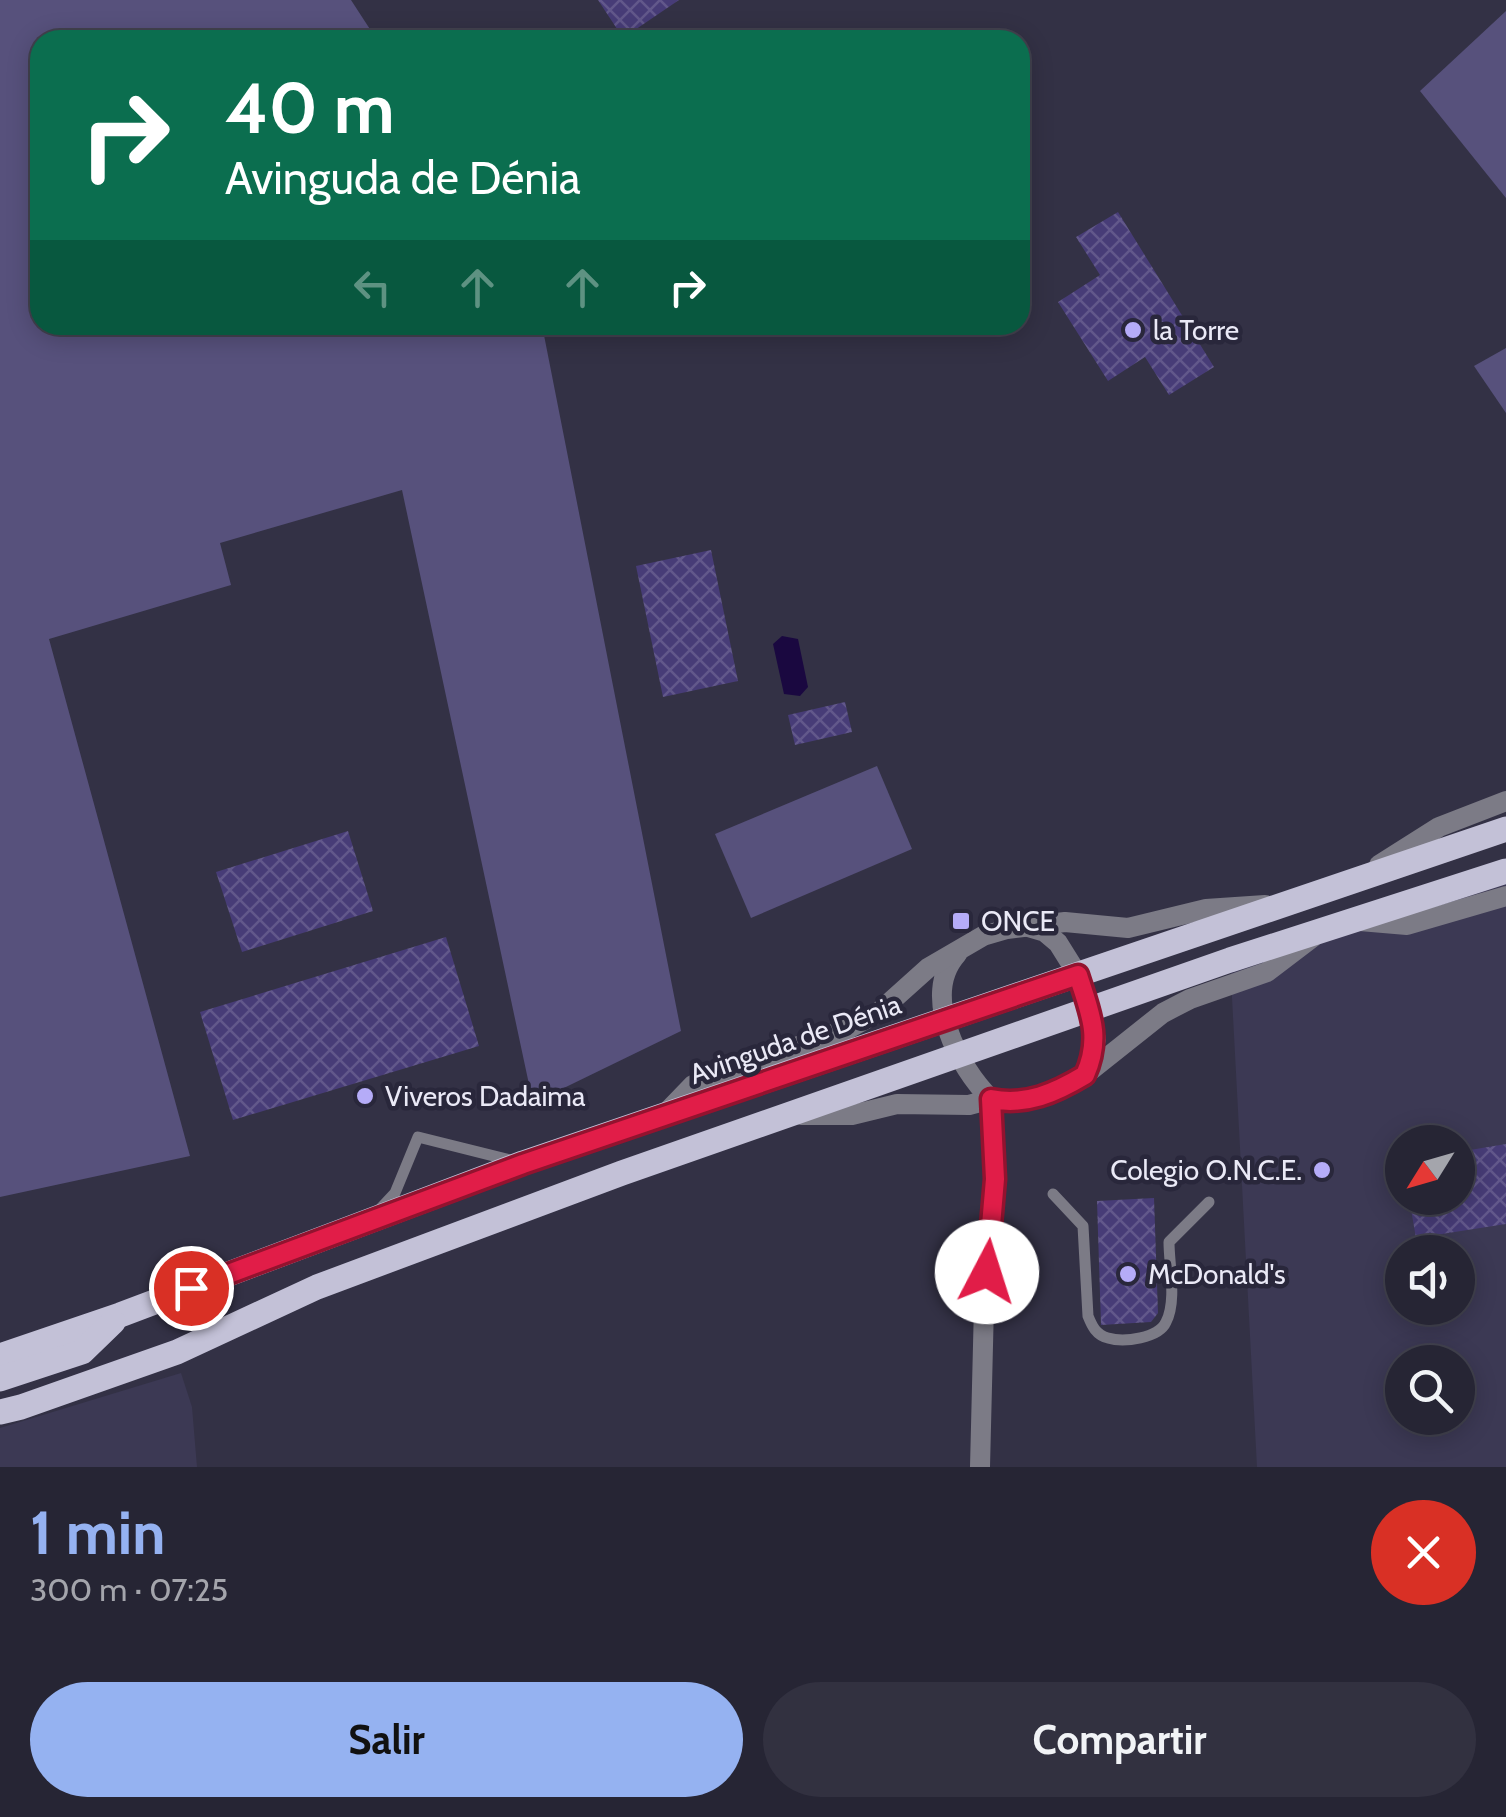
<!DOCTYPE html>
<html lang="es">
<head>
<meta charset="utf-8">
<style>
	:root { --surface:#262534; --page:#323140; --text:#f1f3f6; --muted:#a4a5ac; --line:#42424f; --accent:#95b2f1 }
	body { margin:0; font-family:Cabin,sans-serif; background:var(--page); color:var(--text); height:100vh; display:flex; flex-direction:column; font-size:38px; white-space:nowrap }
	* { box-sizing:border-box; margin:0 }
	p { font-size:32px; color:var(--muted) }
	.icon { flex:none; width:55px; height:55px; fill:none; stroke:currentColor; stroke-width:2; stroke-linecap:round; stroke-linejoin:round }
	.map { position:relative; height:1467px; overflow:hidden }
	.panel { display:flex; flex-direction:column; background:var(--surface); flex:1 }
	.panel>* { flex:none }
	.banner { position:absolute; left:30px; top:30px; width:1000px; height:305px; border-radius:30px; box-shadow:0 5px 25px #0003,0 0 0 2px var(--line); background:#0b6e4f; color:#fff; overflow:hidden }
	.needle { width:65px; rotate:233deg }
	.controls { position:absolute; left:1385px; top:1125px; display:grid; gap:20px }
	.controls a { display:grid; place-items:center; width:90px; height:90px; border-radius:50%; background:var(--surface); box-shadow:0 5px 25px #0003,0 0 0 2px var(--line); font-size:50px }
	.pin { position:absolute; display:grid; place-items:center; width:85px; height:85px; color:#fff; margin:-42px; border:5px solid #fff; border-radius:50%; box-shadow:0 2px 10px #0007 }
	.me { position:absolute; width:110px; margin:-55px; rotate:5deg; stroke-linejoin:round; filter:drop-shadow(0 0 8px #0008) }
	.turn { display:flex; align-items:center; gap:35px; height:210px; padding:0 30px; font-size:45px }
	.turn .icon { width:130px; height:130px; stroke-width:2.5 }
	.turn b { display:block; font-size:70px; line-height:85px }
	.lanes { display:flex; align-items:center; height:95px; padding:0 30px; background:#0003; justify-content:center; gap:50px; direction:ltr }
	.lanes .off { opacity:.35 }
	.round { display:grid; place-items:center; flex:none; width:105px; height:105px; border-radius:52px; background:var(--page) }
	.headline { display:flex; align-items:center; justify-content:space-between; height:170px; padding:0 30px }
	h1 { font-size:60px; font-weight:700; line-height:75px; color:var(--accent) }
	.button { display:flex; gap:20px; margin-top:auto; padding:20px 30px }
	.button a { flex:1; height:115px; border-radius:60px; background:var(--accent); color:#111; font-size:40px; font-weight:700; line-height:115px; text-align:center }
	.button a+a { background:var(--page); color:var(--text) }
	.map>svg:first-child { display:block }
	.built { fill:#3c3954; fill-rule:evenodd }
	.green { fill:#57517c }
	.water { fill:#1a0840 }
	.building { fill:url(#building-cross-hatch) }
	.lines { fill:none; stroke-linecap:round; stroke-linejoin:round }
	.service { stroke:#7c7b86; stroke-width:11 }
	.minor { stroke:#7c7b86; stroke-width:20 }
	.primary { stroke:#c3c1d7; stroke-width:25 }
	.route-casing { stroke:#92132f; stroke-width:25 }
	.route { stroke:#e11d48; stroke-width:18 }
	.poi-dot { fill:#b5acf8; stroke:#29273b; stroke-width:4 }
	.labels { text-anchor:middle; stroke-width:9; stroke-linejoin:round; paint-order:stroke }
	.poi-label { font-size:28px; fill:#eae9f6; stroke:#29273b; text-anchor:start }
	.street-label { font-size:28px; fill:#eae9f6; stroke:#29273b }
</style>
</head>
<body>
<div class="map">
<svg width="1506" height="1467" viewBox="0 0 1506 1467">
	<defs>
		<pattern id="building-cross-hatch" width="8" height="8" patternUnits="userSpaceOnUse" patternTransform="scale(2.5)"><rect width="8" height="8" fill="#473c77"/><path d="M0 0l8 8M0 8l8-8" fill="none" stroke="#62588b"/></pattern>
	</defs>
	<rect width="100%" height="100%" fill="#333145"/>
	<g class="built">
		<path d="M1506 871V1467H1257L1230 960ZM1402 1142H1458V1198H1402ZM1402 1252H1458V1308H1402ZM1402 1362H1458V1418H1402Z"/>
		<polygon points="181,1373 192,1407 197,1467 0,1467 0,1428"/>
	</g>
	<g class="green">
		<polygon points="0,0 351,0 377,40 40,40 40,325 542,325 681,1031 533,1103 402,490 220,543 231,585 49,639 190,1156 0,1197"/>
		<polygon points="1506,11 1506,198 1420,91"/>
		<polygon points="1506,348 1506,413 1474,366"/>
		<polygon points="877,766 912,849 751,918 715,834"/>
	</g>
	<polygon class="water" points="782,636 798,639 808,687 800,696 784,694 773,644"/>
	<g class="building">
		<polygon points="598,0 679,0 623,38"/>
		<polygon points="1118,212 1214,367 1169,395 1145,357 1108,381 1058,302 1100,275 1076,237"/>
		<polygon points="711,550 738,681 663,697 636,566"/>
		<polygon points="845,702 852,732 795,745 788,715"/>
		<polygon points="348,831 373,911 242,952 216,872"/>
		<polygon points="446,937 479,1046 233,1120 200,1012"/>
		<polygon points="1506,1144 1506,1224 1416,1238 1409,1198 1458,1198 1458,1152"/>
		<polygon points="1154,1198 1158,1313 1151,1322 1101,1325 1097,1201"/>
	</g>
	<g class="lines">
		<g class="service">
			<path d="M1053 1194 1083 1226 1088 1316C1092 1326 1096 1335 1108 1338 1124 1343 1159 1338 1166 1322 1177 1301 1169 1265 1169 1242L1209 1202"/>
			<polyline points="380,1209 395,1193 418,1137 514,1161"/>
		</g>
		<g class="minor">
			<polyline points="1379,865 1439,827 1506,801"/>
			<polyline points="1360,921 1407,925 1506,896"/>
			<polyline points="1028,927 1045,932 1058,943 1078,975 1096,1039 1086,1073"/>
			<path d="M957 954C920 995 959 1068 991 1099"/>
			<polyline points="665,1114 693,1085 708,1077 848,1029 879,1012 928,968 983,936 1007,929 1065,922 1128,928 1206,909 1265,905"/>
			<polyline points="801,1115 852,1115 897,1104 969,1105 991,1099 1009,1103 1031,1100 1085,1075 1163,1013 1190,999 1267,972 1313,937"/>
			<polyline points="980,1467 984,1305 995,1179 991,1099"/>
		</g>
		<g class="primary">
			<polyline points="0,1356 120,1315 523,1163 1506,829"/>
			<polyline points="0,1379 82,1352 113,1322"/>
			<polyline points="0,1412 21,1407 177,1352 317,1287 622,1173 1230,960 1506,871"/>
		</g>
	</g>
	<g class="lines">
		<defs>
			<path id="route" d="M191 1288 523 1164 1078 975C1090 1013 1102 1037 1085 1075 1055 1093 1026 1106 991 1099L995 1179 987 1272"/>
		</defs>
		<use href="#route" class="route-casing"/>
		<use href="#route" class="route"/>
	</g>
	<g class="poi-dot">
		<circle cx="1133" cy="330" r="10"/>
		<rect x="951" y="911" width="20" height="20" rx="5"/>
		<circle cx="365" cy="1096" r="10"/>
		<circle cx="1322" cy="1170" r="10"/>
		<circle cx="1128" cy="1274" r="10"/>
	</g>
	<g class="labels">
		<g class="poi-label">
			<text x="1153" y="340">la Torre</text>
			<text x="981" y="931">ONCE</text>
			<text x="385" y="1106">Viveros Dadaima</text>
			<text x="1302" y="1180" text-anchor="end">Colegio O.N.C.E.</text>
			<text x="1148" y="1284">McDonald's</text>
		</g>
		<g class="street-label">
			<text transform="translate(795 1039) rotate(-19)" y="10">Avinguda de Dénia</text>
		</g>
	</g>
</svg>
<div class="controls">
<a><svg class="needle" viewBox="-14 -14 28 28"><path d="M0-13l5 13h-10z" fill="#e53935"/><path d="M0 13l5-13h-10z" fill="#a4a5ac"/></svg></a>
<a><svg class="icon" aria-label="sound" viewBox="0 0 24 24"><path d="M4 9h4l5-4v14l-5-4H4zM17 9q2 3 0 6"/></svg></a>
<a><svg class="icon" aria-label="search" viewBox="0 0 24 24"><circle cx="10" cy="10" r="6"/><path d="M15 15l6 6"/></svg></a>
</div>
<div class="pin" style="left:191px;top:1288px;background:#d93025"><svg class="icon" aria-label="arrive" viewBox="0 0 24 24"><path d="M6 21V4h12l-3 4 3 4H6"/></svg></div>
<svg class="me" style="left:987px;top:1272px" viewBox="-20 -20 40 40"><circle r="19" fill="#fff"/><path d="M0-13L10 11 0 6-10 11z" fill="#e11d48"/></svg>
<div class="banner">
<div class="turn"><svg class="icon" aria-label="right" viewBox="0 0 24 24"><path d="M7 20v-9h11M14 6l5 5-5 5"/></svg><div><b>40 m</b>Avinguda de Dénia</div></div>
<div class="lanes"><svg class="icon off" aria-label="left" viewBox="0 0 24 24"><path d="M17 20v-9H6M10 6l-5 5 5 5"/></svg><svg class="icon off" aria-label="ahead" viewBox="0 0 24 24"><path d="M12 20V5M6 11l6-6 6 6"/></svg><svg class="icon off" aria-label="ahead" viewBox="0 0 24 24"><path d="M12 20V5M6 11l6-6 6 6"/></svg><svg class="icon" aria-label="right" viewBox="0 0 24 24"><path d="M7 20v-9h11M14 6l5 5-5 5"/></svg></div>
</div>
</div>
<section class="panel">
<div class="headline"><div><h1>1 min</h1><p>300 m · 07:25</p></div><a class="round" style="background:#d93025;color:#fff"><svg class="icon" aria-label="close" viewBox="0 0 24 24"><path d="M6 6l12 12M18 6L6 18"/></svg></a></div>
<div class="button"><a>Salir</a><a>Compartir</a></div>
</section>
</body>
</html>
